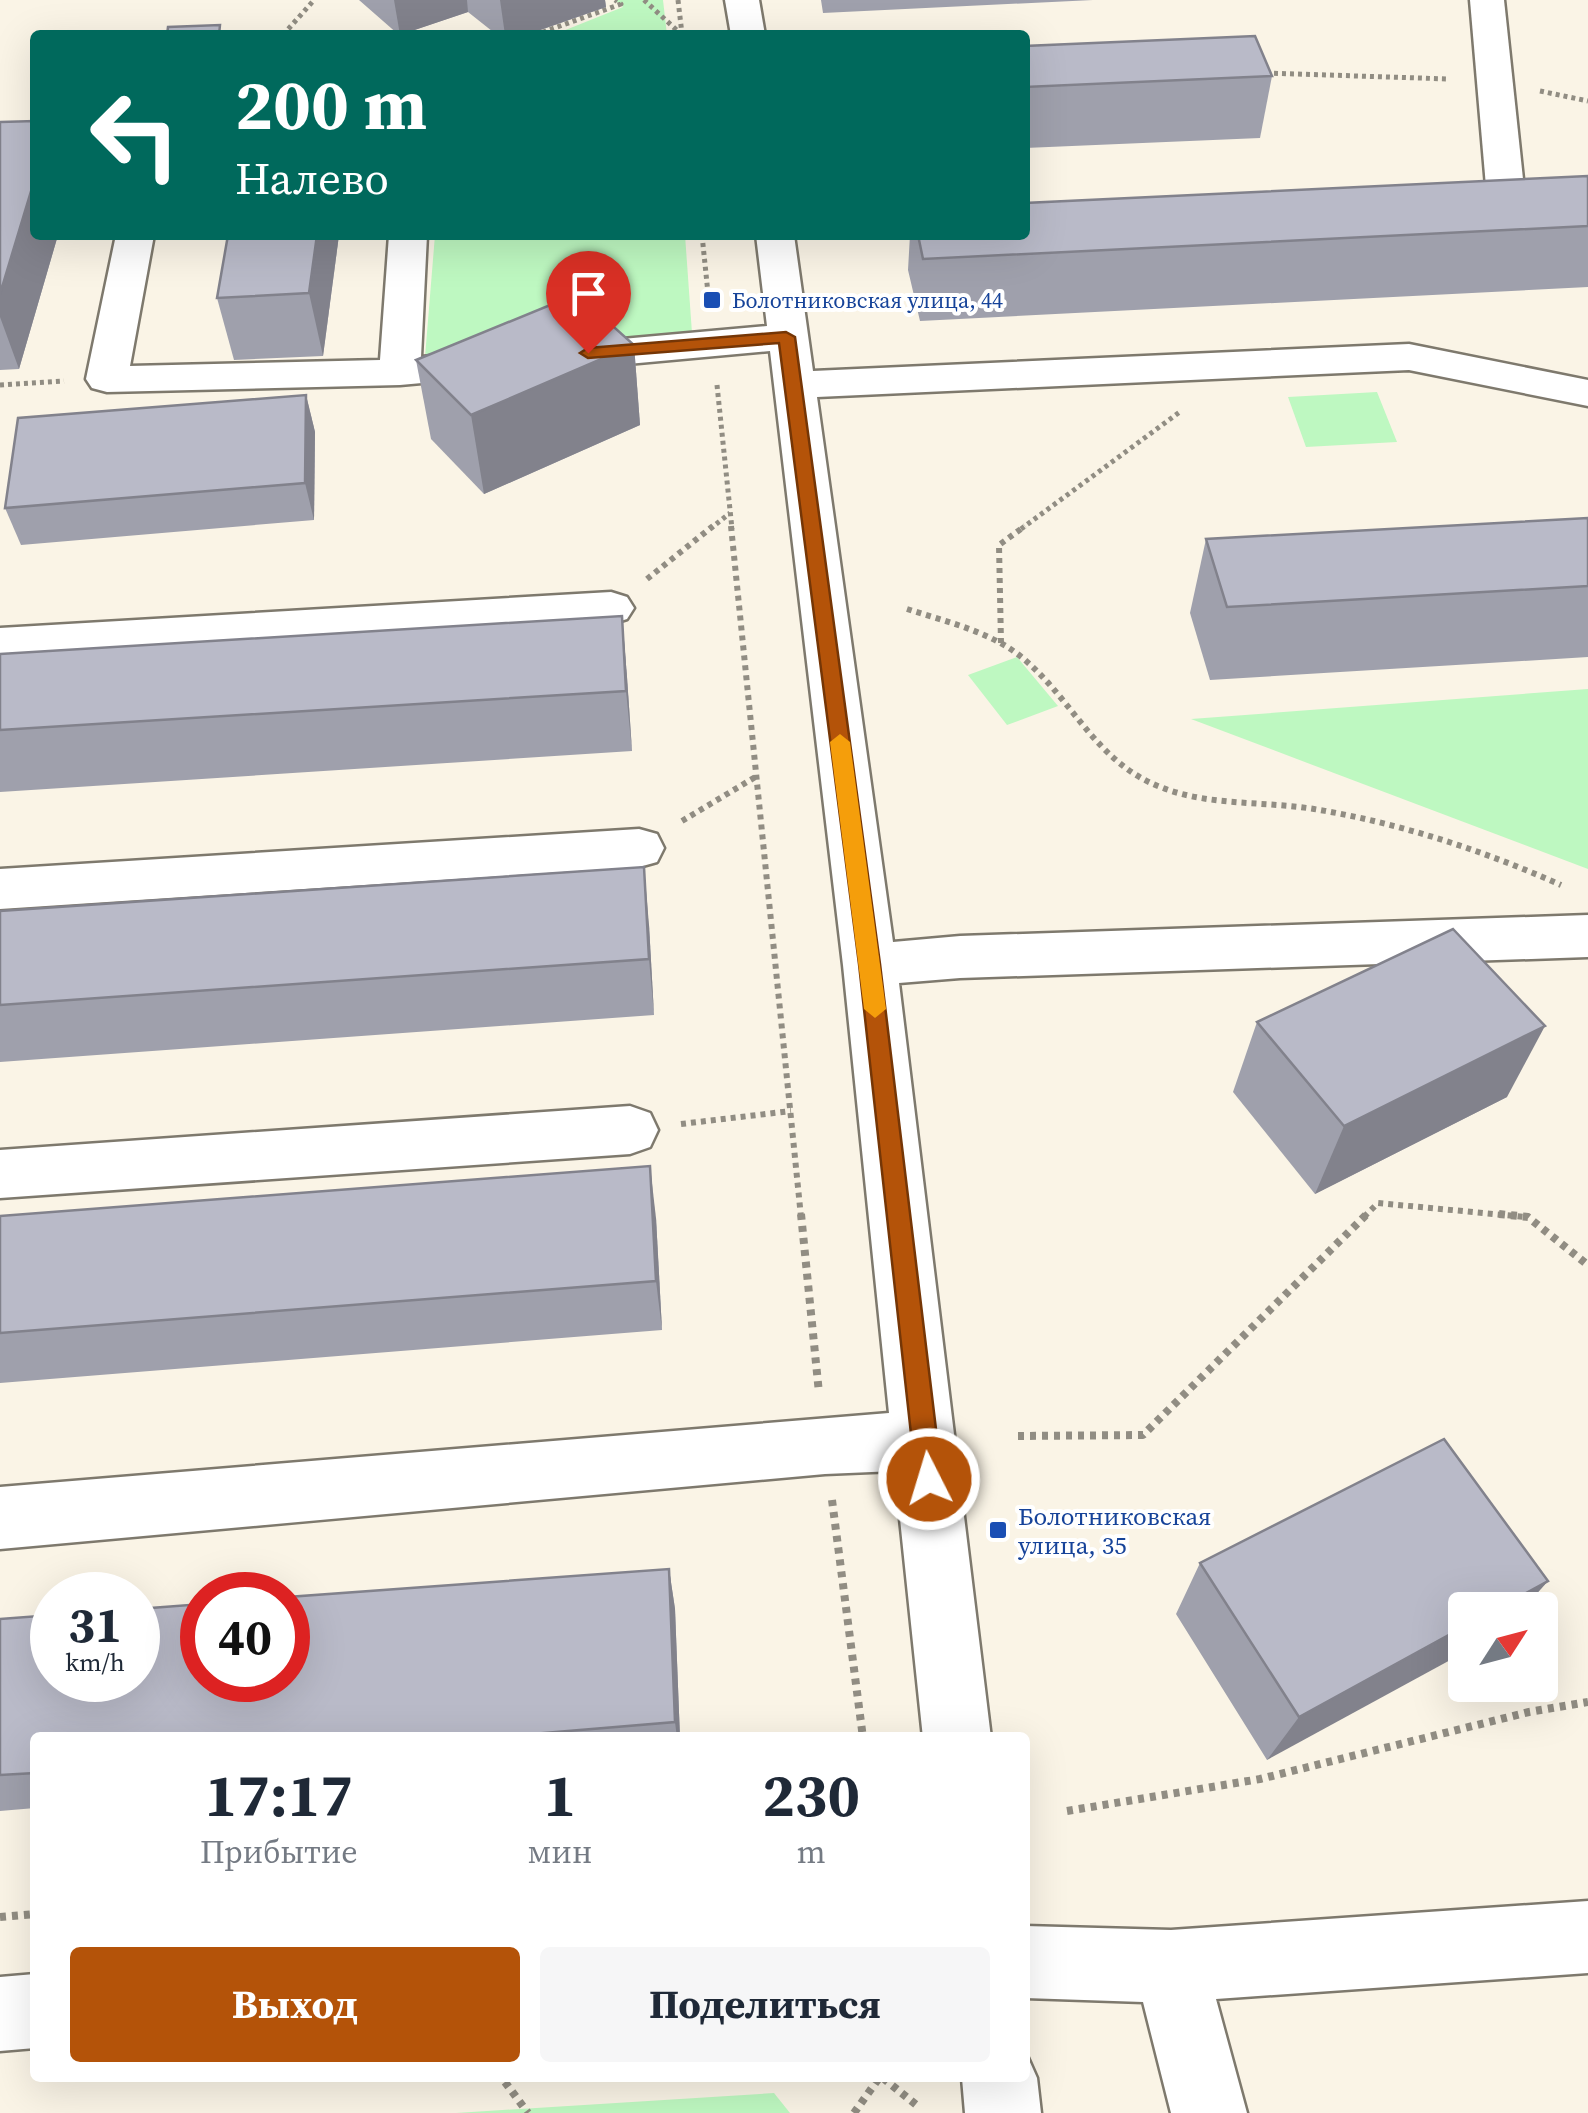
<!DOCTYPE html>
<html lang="ru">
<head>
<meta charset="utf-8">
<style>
	:root { --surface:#fff; --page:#f6f6f7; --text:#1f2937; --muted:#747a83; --accent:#b45309 }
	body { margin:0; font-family:"Source Serif 4",serif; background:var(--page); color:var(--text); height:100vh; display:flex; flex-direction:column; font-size:38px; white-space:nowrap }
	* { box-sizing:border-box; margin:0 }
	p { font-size:32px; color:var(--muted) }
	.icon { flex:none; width:55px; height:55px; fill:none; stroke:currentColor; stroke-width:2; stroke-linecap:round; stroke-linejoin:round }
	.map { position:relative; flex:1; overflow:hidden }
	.drawer { position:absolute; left:30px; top:1732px; width:1000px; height:350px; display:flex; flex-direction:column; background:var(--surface); border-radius:10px; box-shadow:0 10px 40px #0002 }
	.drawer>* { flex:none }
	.top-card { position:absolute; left:30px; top:30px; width:1000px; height:210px; border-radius:10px; box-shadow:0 10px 40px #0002; background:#00695c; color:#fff; overflow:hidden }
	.needle { width:65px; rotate:54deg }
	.tools { position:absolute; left:1448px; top:1592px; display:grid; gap:20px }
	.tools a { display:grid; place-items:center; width:110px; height:110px; border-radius:10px; background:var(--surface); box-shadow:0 10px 40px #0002; font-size:50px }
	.speed { position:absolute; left:30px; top:1572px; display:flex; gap:20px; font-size:50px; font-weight:700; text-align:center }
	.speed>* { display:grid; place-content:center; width:130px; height:130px; border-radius:50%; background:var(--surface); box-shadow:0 10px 40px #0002; line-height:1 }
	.speed small { font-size:25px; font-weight:400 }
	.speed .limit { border:15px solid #d22; background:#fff; color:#111 }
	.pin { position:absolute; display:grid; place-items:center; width:85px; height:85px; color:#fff; margin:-102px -42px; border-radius:50% 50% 50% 0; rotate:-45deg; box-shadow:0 0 10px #0007 }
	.pin .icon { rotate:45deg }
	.me { position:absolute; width:110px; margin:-55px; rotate:355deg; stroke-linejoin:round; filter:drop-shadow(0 0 8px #0008) }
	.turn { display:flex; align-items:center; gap:35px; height:210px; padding:0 40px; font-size:45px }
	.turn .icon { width:130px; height:130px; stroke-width:2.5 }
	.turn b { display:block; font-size:70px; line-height:85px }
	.eta { display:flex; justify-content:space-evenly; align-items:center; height:170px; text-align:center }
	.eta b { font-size:60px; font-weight:700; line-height:70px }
	.cta { display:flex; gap:20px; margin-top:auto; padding:20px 40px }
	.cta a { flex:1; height:115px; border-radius:10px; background:var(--accent); color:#fff; font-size:40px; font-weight:700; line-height:115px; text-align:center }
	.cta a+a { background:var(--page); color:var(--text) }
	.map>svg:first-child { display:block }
	.green { fill:#bef8c1 }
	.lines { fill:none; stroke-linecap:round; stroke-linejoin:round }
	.minor-casing { stroke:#7e796d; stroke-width:5 }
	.path-far2 { stroke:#918d83; stroke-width:5; stroke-dasharray:4 4; stroke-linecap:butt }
	.path-far1 { stroke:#918d83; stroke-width:6; stroke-dasharray:5 5; stroke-linecap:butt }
	.path { stroke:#918d83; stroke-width:8; stroke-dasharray:6 6; stroke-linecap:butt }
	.minor { fill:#fff; fill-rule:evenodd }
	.wall { fill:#9fa0ac }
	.shaded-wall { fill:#82828c }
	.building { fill:#b9bac8; stroke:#82828c; stroke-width:2.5 }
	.route { fill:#b45309; stroke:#753606; stroke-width:2.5 }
	.slow { fill:#f59e0b }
	.transit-dot { fill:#1a4fb4; stroke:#fff; stroke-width:4 }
	.labels { text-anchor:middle; stroke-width:8; stroke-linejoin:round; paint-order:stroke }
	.far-transit-label { font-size:22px; fill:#164399; stroke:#fff; text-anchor:start }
	.transit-label { font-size:25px; fill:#164399; stroke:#fff; text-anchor:start }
</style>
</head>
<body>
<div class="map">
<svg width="1588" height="2113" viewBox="0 0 1588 2113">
	<rect width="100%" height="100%" fill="#faf4e6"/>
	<g class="green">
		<polygon points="615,0 663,0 667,35 553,35 623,7"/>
		<polygon points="435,235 685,235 692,333 425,357"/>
		<polygon points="1377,392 1397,442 1306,447 1288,397"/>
		<polygon points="1017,657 1058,706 1007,725 968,675"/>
		<polygon points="1588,689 1588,869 1191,719"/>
		<polygon points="774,2093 790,2113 456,2113"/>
	</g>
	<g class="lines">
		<defs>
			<g id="minor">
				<polygon points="725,0 759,0 765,35 731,35"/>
				<polygon points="1470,0 1504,0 1525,198 1519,206 1506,209 1493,206 1487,198"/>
				<polygon points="116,235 154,235 130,366 380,360 389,235 427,235 421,357 767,326 756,235 794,235 813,371 1409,344 1588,380 1588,406 1409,370 817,397 893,942 960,936 1588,915 1588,957 960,978 899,983 991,1738 923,1738 895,1471 825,1474 0,1549 0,1487 889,1413 843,965 770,351 400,385 107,392 92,388 86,379"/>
				<polygon points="611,592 627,597 634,608 627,619 611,624 0,660 0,628"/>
				<polygon points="639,829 657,834 664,848 657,862 639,867 0,909 0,869"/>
				<polygon points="630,1106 650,1113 658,1130 650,1147 630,1154 0,1198 0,1150"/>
				<polygon points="1588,1901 1588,1973 1216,1999 1247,2113 1171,2113 1143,2002 1025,1998 1025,1926 1171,1930"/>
				<polygon points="35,1974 35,2048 0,2051 0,1977"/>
				<polygon points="1025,2051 1037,2078 1041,2113 965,2113 962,2078 1025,2078"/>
			</g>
		</defs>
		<use href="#minor" class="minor-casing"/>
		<g class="path-far2">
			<polyline points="644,0 682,35"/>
			<polyline points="678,0 682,34"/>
			<polyline points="283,35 314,0"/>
			<polyline points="535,35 621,4 615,0"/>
			<polyline points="1266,73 1449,79"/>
			<polyline points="1540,91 1588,101"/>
			<polyline points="702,235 709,303"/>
			<polyline points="0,385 64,381"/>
			<polyline points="717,385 732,529"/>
			<polyline points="710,529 730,513"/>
			<polyline points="1021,529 1181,411"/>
		</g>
		<g class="path-far1">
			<polyline points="731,526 801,1217"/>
			<polyline points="647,579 713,526"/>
			<path d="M907 609C947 622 993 632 1025 660 1075 703 1097 764 1163 788 1210 806 1264 801 1314 809 1399 823 1482 850 1561 885"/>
			<polyline points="1001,643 999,545 1025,526"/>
			<polyline points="682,821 757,776"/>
			<polyline points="681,1124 791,1111"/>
			<polyline points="1364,1217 1378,1203 1525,1217"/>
		</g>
		<g class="path">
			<polyline points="801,1214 819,1393"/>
			<polyline points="1499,1214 1528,1217 1588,1265"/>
			<polyline points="1018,1436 1143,1435 1367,1214"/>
			<polyline points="832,1500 863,1738"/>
			<polyline points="1067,1811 1260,1779 1529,1712 1588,1702"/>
			<polyline points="0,1917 35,1914"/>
			<polyline points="883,2078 919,2107"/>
			<polyline points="505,2082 528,2113"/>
			<polyline points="854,2113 879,2078"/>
		</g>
		<use href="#minor" class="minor"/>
	</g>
	<g class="wall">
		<polygon points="359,0 605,0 606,7 526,35 497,35 468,12 399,35"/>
		<polygon points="821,0 1093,0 823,13"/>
		<polygon points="1025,46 1272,76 1260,138 1025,148"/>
		<polygon points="0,122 35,235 58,235 19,369 0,370"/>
		<polygon points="1588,176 1588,287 920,321 908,270 910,235 1025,235"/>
		<polygon points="339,235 323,356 234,360 217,298"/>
		<polygon points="634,345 640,425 484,494 431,439 416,360"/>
		<polygon points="306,395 315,432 314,520 21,545 5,508"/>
		<polygon points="1588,518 1588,657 1210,680 1190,613 1206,539"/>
		<polygon points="622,616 627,677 632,751 0,792 0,654"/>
		<polygon points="0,911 649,925 654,1015 0,1062"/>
		<polygon points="1257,1022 1507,1097 1315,1194 1233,1092"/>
		<polygon points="0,1216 656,1218 662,1330 0,1383"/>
		<polygon points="1200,1563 1548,1581 1522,1610 1465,1610 1267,1760 1176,1614"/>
		<polygon points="669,1569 675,1609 680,1738 35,1738 35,1808 0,1811 0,1619"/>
	</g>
	<g class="shaded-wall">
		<polygon points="394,0 467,0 468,12 400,35"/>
		<polygon points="500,0 605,0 606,7 526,35 505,35"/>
		<polygon points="35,178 35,235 58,235 19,369 0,317 0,294"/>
		<polygon points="317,235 339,235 323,356 309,293"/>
		<polygon points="634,345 640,425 484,494 471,415"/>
		<polygon points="306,395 315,432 314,520 305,483"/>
		<polygon points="622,616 627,677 632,751 626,691"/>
		<polygon points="644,867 649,925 654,1015 649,959"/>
		<polygon points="1545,1026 1507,1097 1315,1194 1344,1126"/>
		<polygon points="650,1166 656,1218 662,1330 656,1281"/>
		<polygon points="669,1569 675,1609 680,1738 677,1738 675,1722"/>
		<polygon points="1548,1581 1522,1610 1495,1610"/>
		<polygon points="1465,1626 1465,1652 1267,1760 1299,1717"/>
	</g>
	<g class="building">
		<polygon points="220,25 219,35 167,35 168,27"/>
		<polygon points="1255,36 1272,76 1025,87 1025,46"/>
		<polygon points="35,121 35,178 0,294 0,122"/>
		<polygon points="1588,176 1588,226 923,259 918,235 1025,235 1025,203"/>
		<polygon points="228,235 317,235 309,293 217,298"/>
		<polygon points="577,294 634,345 471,415 416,360"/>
		<polygon points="306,395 305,483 5,508 18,418"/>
		<polygon points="1588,518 1588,586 1227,607 1206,539"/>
		<polygon points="622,616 626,691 0,730 0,654"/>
		<polygon points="644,867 649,959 0,1005 0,911"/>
		<polygon points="1453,929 1545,1026 1344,1126 1257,1022"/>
		<polygon points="650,1166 656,1281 0,1333 0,1216"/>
		<polygon points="1444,1439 1548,1581 1495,1610 1465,1610 1465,1626 1299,1717 1200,1563"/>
		<polygon points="669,1569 675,1722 484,1738 35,1738 35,1773 0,1775 0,1619 52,1615 52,1680 138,1680 138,1609 202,1604 202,1680 288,1680 288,1597"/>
	</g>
	<polygon class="route" points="786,332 795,337 880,964 942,1479 938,1488 929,1491 919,1488 916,1479 859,964 779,343 588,358 580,353 588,348"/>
	<polygon class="slow" points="840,734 850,742 886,1009 875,1018 864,1009 830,742"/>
	<g class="transit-dot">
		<rect x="702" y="290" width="20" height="20" rx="5"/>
		<rect x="988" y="1520" width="20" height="20" rx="5"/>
	</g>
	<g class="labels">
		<g class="far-transit-label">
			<text x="732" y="308">Болотниковская улица, 44</text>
		</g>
		<g class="transit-label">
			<text x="1018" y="1525">Болотниковская<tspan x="1018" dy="29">улица, 35</tspan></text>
		</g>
	</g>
</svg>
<div class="tools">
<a><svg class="needle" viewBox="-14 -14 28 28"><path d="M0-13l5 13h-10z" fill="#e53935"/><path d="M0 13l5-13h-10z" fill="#747a83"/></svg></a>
</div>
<div class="speed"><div>31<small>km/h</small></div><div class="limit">40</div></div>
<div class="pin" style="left:588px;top:353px;background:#d93025"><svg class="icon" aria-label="arrive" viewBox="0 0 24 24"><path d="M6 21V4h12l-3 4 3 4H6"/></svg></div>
<svg class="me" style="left:929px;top:1479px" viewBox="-20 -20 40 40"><circle r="17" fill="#b45309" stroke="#fff" stroke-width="3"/><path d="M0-11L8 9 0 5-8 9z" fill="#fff"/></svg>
<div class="top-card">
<div class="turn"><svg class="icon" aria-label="left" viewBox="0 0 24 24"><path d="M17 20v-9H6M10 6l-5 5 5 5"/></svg><div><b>200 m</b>Налево</div></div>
</div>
<section class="drawer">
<div class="eta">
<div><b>17:17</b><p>Прибытие</p></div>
<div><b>1</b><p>мин</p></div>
<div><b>230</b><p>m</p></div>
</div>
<div class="cta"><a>Выход</a><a>Поделиться</a></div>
</section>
</div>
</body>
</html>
